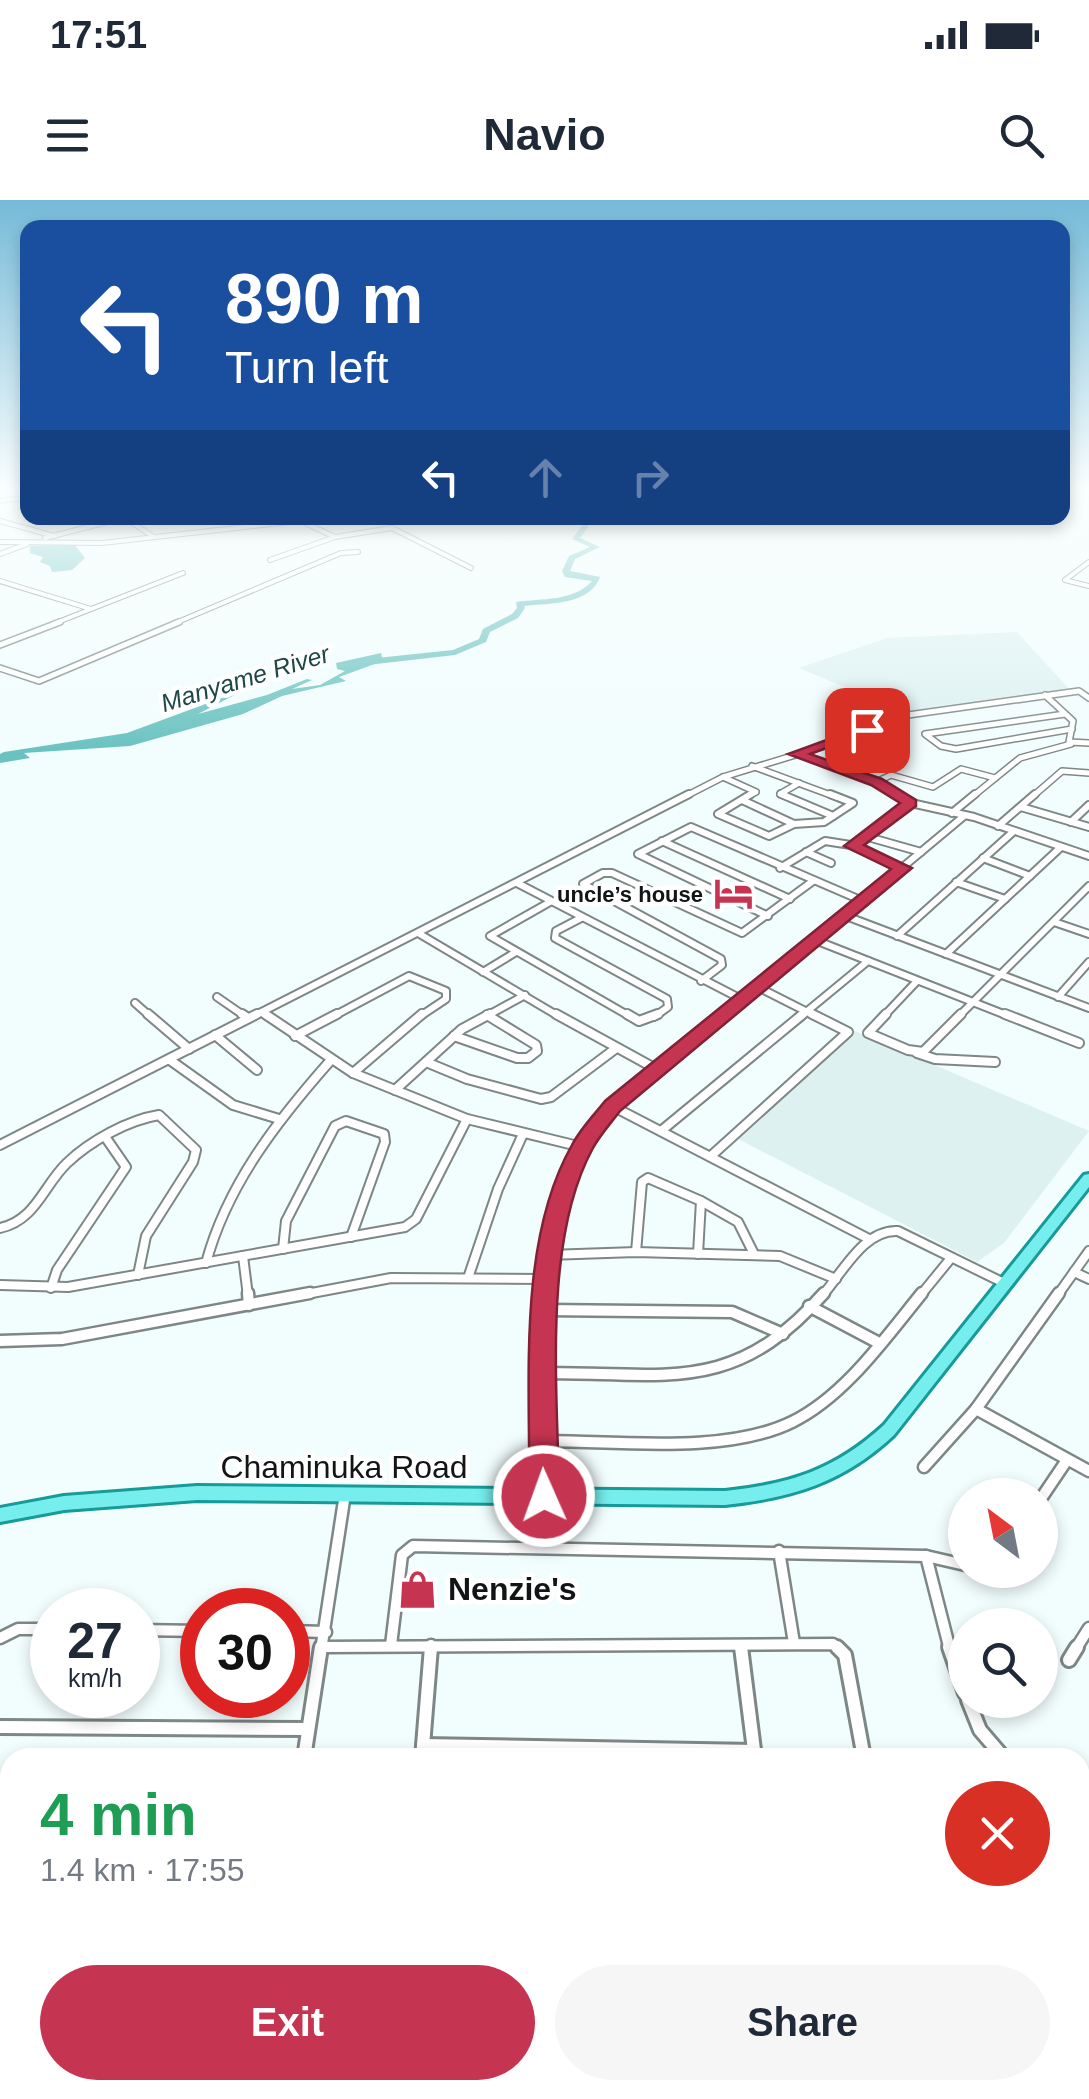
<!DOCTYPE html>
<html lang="en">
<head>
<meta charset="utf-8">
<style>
	:root { --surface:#fff; --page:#f6f6f7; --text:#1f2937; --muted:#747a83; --accent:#c53451 }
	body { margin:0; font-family:Arial,sans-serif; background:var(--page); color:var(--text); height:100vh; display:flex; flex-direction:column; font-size:38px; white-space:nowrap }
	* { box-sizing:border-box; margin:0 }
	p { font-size:32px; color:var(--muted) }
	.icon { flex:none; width:55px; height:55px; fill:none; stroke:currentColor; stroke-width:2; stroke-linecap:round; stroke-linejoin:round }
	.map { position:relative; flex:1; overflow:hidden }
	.sheet { position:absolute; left:0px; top:1548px; width:1090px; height:352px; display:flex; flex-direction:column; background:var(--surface); border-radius:30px 30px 0 0; box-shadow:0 5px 15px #0003 }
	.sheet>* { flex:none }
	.hud { position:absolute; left:20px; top:20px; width:1050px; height:305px; border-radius:20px; box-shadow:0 5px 15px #0003; background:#1a4fa0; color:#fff; overflow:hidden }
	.needle { width:65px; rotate:328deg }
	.controls { position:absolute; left:948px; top:1278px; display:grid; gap:20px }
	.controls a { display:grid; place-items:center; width:110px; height:110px; border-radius:50%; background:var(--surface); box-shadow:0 5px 15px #0003; font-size:50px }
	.speed { position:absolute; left:30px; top:1388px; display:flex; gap:20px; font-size:50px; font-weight:700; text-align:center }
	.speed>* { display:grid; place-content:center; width:130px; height:130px; border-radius:50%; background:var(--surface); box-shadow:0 5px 15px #0003; line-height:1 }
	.speed small { font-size:25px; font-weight:400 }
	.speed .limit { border:15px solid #d22; background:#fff; color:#111 }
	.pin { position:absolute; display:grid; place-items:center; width:85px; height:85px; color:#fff; margin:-42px; border-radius:20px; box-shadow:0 5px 15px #0006 }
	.me { position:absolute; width:110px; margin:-55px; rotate:358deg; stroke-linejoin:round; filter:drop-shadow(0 0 8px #0008) }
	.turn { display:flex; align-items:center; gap:35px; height:210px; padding:0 40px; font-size:45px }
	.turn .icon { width:130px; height:130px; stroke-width:2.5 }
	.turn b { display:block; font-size:70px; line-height:85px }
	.lanes { display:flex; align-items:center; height:95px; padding:0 40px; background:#0003; justify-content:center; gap:50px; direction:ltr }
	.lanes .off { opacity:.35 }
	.round { display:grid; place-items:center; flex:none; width:105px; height:105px; border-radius:52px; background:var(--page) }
	.overview { display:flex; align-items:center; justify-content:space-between; height:170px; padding:0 40px }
	h1 { font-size:60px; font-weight:700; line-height:75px; color:#1e9e55 }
	.primary-button { display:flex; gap:20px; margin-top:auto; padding:20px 40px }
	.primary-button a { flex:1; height:115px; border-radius:60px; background:var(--accent); color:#fff; font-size:40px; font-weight:700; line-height:115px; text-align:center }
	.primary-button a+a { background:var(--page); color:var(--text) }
	.status { display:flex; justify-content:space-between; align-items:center; height:70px; padding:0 50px; background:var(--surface); direction:ltr }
	.status svg { height:28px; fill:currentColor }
	header { display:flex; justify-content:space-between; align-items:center; height:130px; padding:0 40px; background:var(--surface); font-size:45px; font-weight:700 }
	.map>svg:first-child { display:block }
	.built { fill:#ddf1f1 }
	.water { fill:#69c2c0 }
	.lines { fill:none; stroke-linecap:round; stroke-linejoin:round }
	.river { fill:#69c2c0; fill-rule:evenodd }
	.street-far5-casing { stroke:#7d8786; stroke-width:6 }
	.street-far4-casing { stroke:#7d8786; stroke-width:8 }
	.street-far3-casing { stroke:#7d8786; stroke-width:10 }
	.street-far2-casing { stroke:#7d8786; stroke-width:12 }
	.street-far1-casing { stroke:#7d8786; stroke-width:15 }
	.street-casing { stroke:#7d8786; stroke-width:18 }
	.primary-casing { stroke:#179a9a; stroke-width:6 }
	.street-far5 { stroke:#fff; stroke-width:4 }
	.street-far4 { stroke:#fff; stroke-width:5 }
	.street-far3 { stroke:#fff; stroke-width:6 }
	.street-far2 { stroke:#fff; stroke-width:8 }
	.street-far1 { stroke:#fff; stroke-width:10 }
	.street { stroke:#fff; stroke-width:12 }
	.primary { fill:#76eeed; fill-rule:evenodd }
	.route { fill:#c53451; stroke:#802235; stroke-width:2.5 }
	.labels { text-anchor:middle; stroke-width:9; stroke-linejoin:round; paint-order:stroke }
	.far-poi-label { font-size:22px; font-weight:bold; fill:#111515; stroke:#fff; text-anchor:end }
	.far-water-label { font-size:25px; font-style:italic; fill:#1e4747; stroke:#fff }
	.near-street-label { font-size:32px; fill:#111515; stroke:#fff }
	.near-poi-label { font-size:32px; font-weight:bold; fill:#111515; stroke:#fff; text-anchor:start }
</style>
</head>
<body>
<div class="status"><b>17:51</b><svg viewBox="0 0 49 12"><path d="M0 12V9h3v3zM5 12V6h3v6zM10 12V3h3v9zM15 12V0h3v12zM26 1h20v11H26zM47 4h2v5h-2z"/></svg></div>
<header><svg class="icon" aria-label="menu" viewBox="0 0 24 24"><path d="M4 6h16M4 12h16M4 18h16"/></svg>Navio<svg class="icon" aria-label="search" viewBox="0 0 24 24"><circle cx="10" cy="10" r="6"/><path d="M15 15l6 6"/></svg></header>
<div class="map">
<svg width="1089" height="1899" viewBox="0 0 1089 1899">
	<rect width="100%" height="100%" fill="#f2fdfd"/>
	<g class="built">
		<polygon points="1017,432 1070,490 906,513 799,468 887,438"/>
		<polygon points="855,831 1089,931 1004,1043 977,1062 738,939"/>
	</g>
	<g class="water">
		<polygon points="75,345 85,358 72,370 52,372 50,366 40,362 43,357 30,353 30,346"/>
		<polygon points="381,453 383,461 339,477 346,481 282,496 243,514 130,546 24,553 30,558 0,563 0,554 4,552 127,533 246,489 198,514 267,495 307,479 312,480 292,489 320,485 345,471 337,469 336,463"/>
	</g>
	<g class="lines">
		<path class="river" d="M584 318H591L593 320 580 338 600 347 575 359 570 371 600 377C590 405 550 403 524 406L525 408 518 418 490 432 486 442 455 455 367 465 363 462 367 459 453 450 479 439 483 429 512 414 517 408 516 402C542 398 573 402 592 381L565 377 562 371 569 356 590 347 572 339 586 320Z"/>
		<defs>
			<g id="street-far5">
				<polyline points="0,301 28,297"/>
				<polyline points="125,318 154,337"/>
				<polyline points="0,321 54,336"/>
				<polyline points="301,321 335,337 392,328 471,368"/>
				<polyline points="45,338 123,318"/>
				<polyline points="0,342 102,343 325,318"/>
				<polyline points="0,354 27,344"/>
				<polyline points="270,360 335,337"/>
				<polyline points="1089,362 1065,380 1089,386"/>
				<polyline points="0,381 91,409"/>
				<polyline points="53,424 183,373"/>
				<polyline points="173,424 341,353 358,352"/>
			</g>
			<g id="street-far4">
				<polyline points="0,445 60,422"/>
				<polyline points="0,468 39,481 179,422"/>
				<polyline points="1045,495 1073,521 1069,542 1089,543"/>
				<polyline points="1065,514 925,534 941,546 956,549 1072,529"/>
				<polyline points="797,554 876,582 901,597"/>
				<polyline points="752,566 836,597"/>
				<polyline points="723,577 756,592 746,597"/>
				<polyline points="876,582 891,575 933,587 961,569 995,578"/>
				<polyline points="684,597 723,577 851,538 894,517 1079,491 1089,498"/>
				<polyline points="787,597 780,594 799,583"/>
				<polyline points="972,597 1020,558 1071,544"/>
				<polyline points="1032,597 1062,571 1089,573"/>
			</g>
			<g id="street-far3">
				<polyline points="781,594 833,616"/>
				<polyline points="897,594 911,603 974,617 1089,656"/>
				<polyline points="742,600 794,624 769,636 718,614 751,594"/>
				<polyline points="1021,607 1089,627"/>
				<polyline points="952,613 975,594"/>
				<polyline points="1071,622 1089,605"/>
				<polyline points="794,624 824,622 853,603 830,594"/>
				<polyline points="998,626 1035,594"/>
				<polyline points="868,637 921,652"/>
				<polyline points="662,641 790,699"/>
				<polyline points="852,646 903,668"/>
				<polyline points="806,652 831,663"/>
				<polyline points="983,658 1030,676"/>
				<polyline points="780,668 825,641 857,646 911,603"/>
				<polyline points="956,682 1005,699"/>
				<polyline points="517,683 743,800"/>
				<polyline points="550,702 490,736 631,817"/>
				<polyline points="768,716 638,654 691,627 865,702"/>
				<polyline points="846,716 1089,808"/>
				<polyline points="581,718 556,731 555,738 667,799 668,807 654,817"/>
				<polyline points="1054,722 1089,734"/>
				<polyline points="418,733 560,817"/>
				<polyline points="897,736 1014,631"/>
				<polyline points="815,740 1011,817"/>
				<polyline points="946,754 1061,647"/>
				<polyline points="483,772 516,752"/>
				<polyline points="701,781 722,765 721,759 583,684 603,673 612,673 742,733 813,681"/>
				<polyline points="758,787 817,817"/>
				<polyline points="217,797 246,817"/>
				<polyline points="1058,797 1089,762"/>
				<polyline points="135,803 151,817"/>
				<polyline points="262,812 269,817"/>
				<polyline points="252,817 689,594"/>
				<polyline points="332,817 409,776 446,791 446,799 419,817"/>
				<polyline points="485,817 525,795"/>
				<polyline points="723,817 964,616"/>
				<polyline points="800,817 868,761"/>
				<polyline points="883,817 917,781"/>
				<polyline points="958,817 1089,686"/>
			</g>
			<g id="street-far2">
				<polyline points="148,814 189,849"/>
				<polyline points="242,814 248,818"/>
				<polyline points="265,814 353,873 467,919 582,947"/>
				<polyline points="556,814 658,870"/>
				<polyline points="627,814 639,821 658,814"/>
				<polyline points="886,814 868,833 908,850 923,852 961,814"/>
				<polyline points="1005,814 1079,843"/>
				<polyline points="215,835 257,870"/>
				<polyline points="295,836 337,814"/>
				<polyline points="454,836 517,858 528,858 537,851 536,845 487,815"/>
				<polyline points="917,853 935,859 995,862"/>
				<polyline points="170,860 233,905 279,919"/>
				<polyline points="426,862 467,879 541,899 551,897 615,849"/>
				<polyline points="353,873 422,814"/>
				<polyline points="395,890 462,829 490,814"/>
				<polyline points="612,906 869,1039"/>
				<polyline points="661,931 803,814"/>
				<polyline points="0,945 257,814"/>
				<polyline points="711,956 848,832 812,814"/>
				<polyline points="701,1001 738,1022 754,1054"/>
				<path d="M0 1028C36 1020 43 986 67 963 90 941 128 920 159 915L196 950 193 962 146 1036 138 1075"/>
				<polyline points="283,1049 286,1021 335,926 346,921 384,934 385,942 351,1037"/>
				<polyline points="636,1052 642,982 648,978 701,1001 698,1054"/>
				<polyline points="548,1055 636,1052 780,1056 836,1079"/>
				<polyline points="243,1056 248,1096"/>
				<path d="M206 1063C227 985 277 921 330 861"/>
				<polyline points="1074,1072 1089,1079"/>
				<polyline points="468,1078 498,989 523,934"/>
				<polyline points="0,1085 68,1087 405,1027 416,1019 467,919"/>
				<polyline points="51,1088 57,1070 126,967 106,938"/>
				<polyline points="296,1096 391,1078 545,1079"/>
				<path d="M547 1096C552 1030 566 959 611 907 637 878 694 840 726 814"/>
				<path d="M822 1096C843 1072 864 1029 898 1031L1006 1084"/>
				<polyline points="920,1096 951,1058"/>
				<polyline points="1057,1096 1089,1051"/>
			</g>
			<g id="street-far1">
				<polyline points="248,1093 249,1105"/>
				<polyline points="809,1106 879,1143"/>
				<polyline points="545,1110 732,1112 783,1134"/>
				<polyline points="0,1141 62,1139 310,1093"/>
				<path d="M545 1173C669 1173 734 1195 824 1093"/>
				<polyline points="976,1209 1089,1271"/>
				<path d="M542 1241C616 1241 725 1255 792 1222 845 1196 886 1137 922 1093"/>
				<polyline points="924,1267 976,1209 1059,1093"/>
				<polyline points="544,1296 548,1093"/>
				<polyline points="1040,1300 1067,1260"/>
				<polyline points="779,1351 794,1443"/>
				<polyline points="926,1356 965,1365"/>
				<polyline points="138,1430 202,1431"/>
				<polyline points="288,1431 326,1432"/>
				<polyline points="0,1438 18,1429 52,1429"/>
				<polyline points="391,1445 402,1355 413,1346 926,1356 950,1450"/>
				<polyline points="741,1446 741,1450"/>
				<polyline points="323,1447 833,1444 840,1450"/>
				<polyline points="321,1450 345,1294"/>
				<polyline points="431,1450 431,1445"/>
				<polyline points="1075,1450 1089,1428"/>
			</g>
			<g id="street">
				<polyline points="741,1447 755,1558"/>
				<polyline points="837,1447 845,1455 864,1558"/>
				<polyline points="949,1447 965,1493"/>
				<polyline points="1069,1460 1077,1447"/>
				<polyline points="968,1500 980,1530 1004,1558"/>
				<polyline points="0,1527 308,1529"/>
				<polyline points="423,1545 754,1551"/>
				<polyline points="304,1558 321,1447"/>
				<polyline points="422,1558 431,1447"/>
				<polyline points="0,1630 10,1630"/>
				<polyline points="1080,1706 1089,1688"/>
				<polyline points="0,1756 10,1756"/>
				<polyline points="309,1890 316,1899"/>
				<polyline points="664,1890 664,1899"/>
				<polyline points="914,1890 915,1899"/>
				<polyline points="0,1897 34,1899"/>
				<polyline points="129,1899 132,1890"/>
				<polyline points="256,1899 257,1890"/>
			</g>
			<path id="primary" d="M1089 974V987L894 1235C844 1282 793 1298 725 1305L197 1300 64 1310 0 1322V1308L64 1296 197 1286 725 1291C790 1284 835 1270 884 1225L1084 975Z"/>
		</defs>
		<use href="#street-far5" class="street-far5-casing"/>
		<use href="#street-far4" class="street-far4-casing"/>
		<use href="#street-far3" class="street-far3-casing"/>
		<use href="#street-far2" class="street-far2-casing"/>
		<use href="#street-far1" class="street-far1-casing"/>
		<use href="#street" class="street-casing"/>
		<use href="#primary" class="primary-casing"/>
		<use href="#street-far5" class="street-far5"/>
		<use href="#street-far4" class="street-far4"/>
		<use href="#street-far3" class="street-far3"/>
		<use href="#street-far2" class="street-far2"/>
		<use href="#street-far1" class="street-far1"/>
		<use href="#street" class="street"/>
		<use href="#primary" class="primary"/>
	</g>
	<linearGradient id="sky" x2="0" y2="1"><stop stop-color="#75bad8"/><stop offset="0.52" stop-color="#f9fefe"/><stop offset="1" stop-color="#f9fefe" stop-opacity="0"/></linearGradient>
	<rect width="1089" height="553" fill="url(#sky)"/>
	<path class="route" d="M862 527 875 530 810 554 882 579 916 600V606L864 645 912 668 620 911C611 923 600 935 593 948 542 1041 558 1192 559 1296L554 1305 544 1309 533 1305 529 1296C531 1187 516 1043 572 945 580 929 594 915 605 901L891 669 844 646 900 603 871 585 788 554Z"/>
	<defs>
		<symbol id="hotel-bare" viewBox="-9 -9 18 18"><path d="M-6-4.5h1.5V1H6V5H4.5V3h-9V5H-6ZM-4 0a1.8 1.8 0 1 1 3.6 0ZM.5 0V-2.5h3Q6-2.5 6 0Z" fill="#c53451" stroke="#fff" stroke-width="2.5" paint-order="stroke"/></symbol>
		<symbol id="shop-bare" viewBox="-9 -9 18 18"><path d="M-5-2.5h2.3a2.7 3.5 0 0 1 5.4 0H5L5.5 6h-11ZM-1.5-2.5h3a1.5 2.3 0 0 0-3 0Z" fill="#c53451" stroke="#fff" stroke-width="2.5" paint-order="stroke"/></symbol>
	</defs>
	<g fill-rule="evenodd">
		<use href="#hotel-bare" x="706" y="666" width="55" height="55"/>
		<use href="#shop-bare" x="390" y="1362" width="55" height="55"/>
	</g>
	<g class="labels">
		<g class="far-poi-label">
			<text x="703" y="702">uncle’s house</text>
		</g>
		<g class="far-water-label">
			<text transform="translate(245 478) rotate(-17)" y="9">Manyame River</text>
		</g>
		<g class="near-street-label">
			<text x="344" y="1278">Chaminuka Road</text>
		</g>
		<g class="near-poi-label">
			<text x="448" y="1400">Nenzie's</text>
		</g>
	</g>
</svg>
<div class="controls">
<a><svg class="needle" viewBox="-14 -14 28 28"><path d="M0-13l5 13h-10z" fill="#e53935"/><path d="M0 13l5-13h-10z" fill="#747a83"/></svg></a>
<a><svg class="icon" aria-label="search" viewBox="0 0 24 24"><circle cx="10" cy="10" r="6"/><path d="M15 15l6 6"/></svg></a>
</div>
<div class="speed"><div>27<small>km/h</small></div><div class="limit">30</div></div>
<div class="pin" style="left:867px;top:530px;background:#d93025"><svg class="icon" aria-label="arrive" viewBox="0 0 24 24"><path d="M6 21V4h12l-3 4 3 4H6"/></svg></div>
<svg class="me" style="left:544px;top:1296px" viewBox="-20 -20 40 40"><circle r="17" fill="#c53451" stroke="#fff" stroke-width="3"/><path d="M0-11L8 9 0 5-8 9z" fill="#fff"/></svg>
<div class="hud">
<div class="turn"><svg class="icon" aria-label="left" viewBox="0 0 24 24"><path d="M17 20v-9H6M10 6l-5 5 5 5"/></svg><div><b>890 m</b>Turn left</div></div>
<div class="lanes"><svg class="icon" aria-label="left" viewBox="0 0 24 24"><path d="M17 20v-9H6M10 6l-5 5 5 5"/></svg><svg class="icon off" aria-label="ahead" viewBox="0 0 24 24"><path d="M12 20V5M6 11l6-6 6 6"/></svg><svg class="icon off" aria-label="right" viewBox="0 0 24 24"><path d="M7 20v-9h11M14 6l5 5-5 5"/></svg></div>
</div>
<section class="sheet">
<div class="overview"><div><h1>4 min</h1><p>1.4 km · 17:55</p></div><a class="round" style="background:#d93025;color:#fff"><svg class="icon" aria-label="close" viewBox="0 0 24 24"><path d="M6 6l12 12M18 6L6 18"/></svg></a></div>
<div class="primary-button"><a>Exit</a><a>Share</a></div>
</section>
</div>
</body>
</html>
